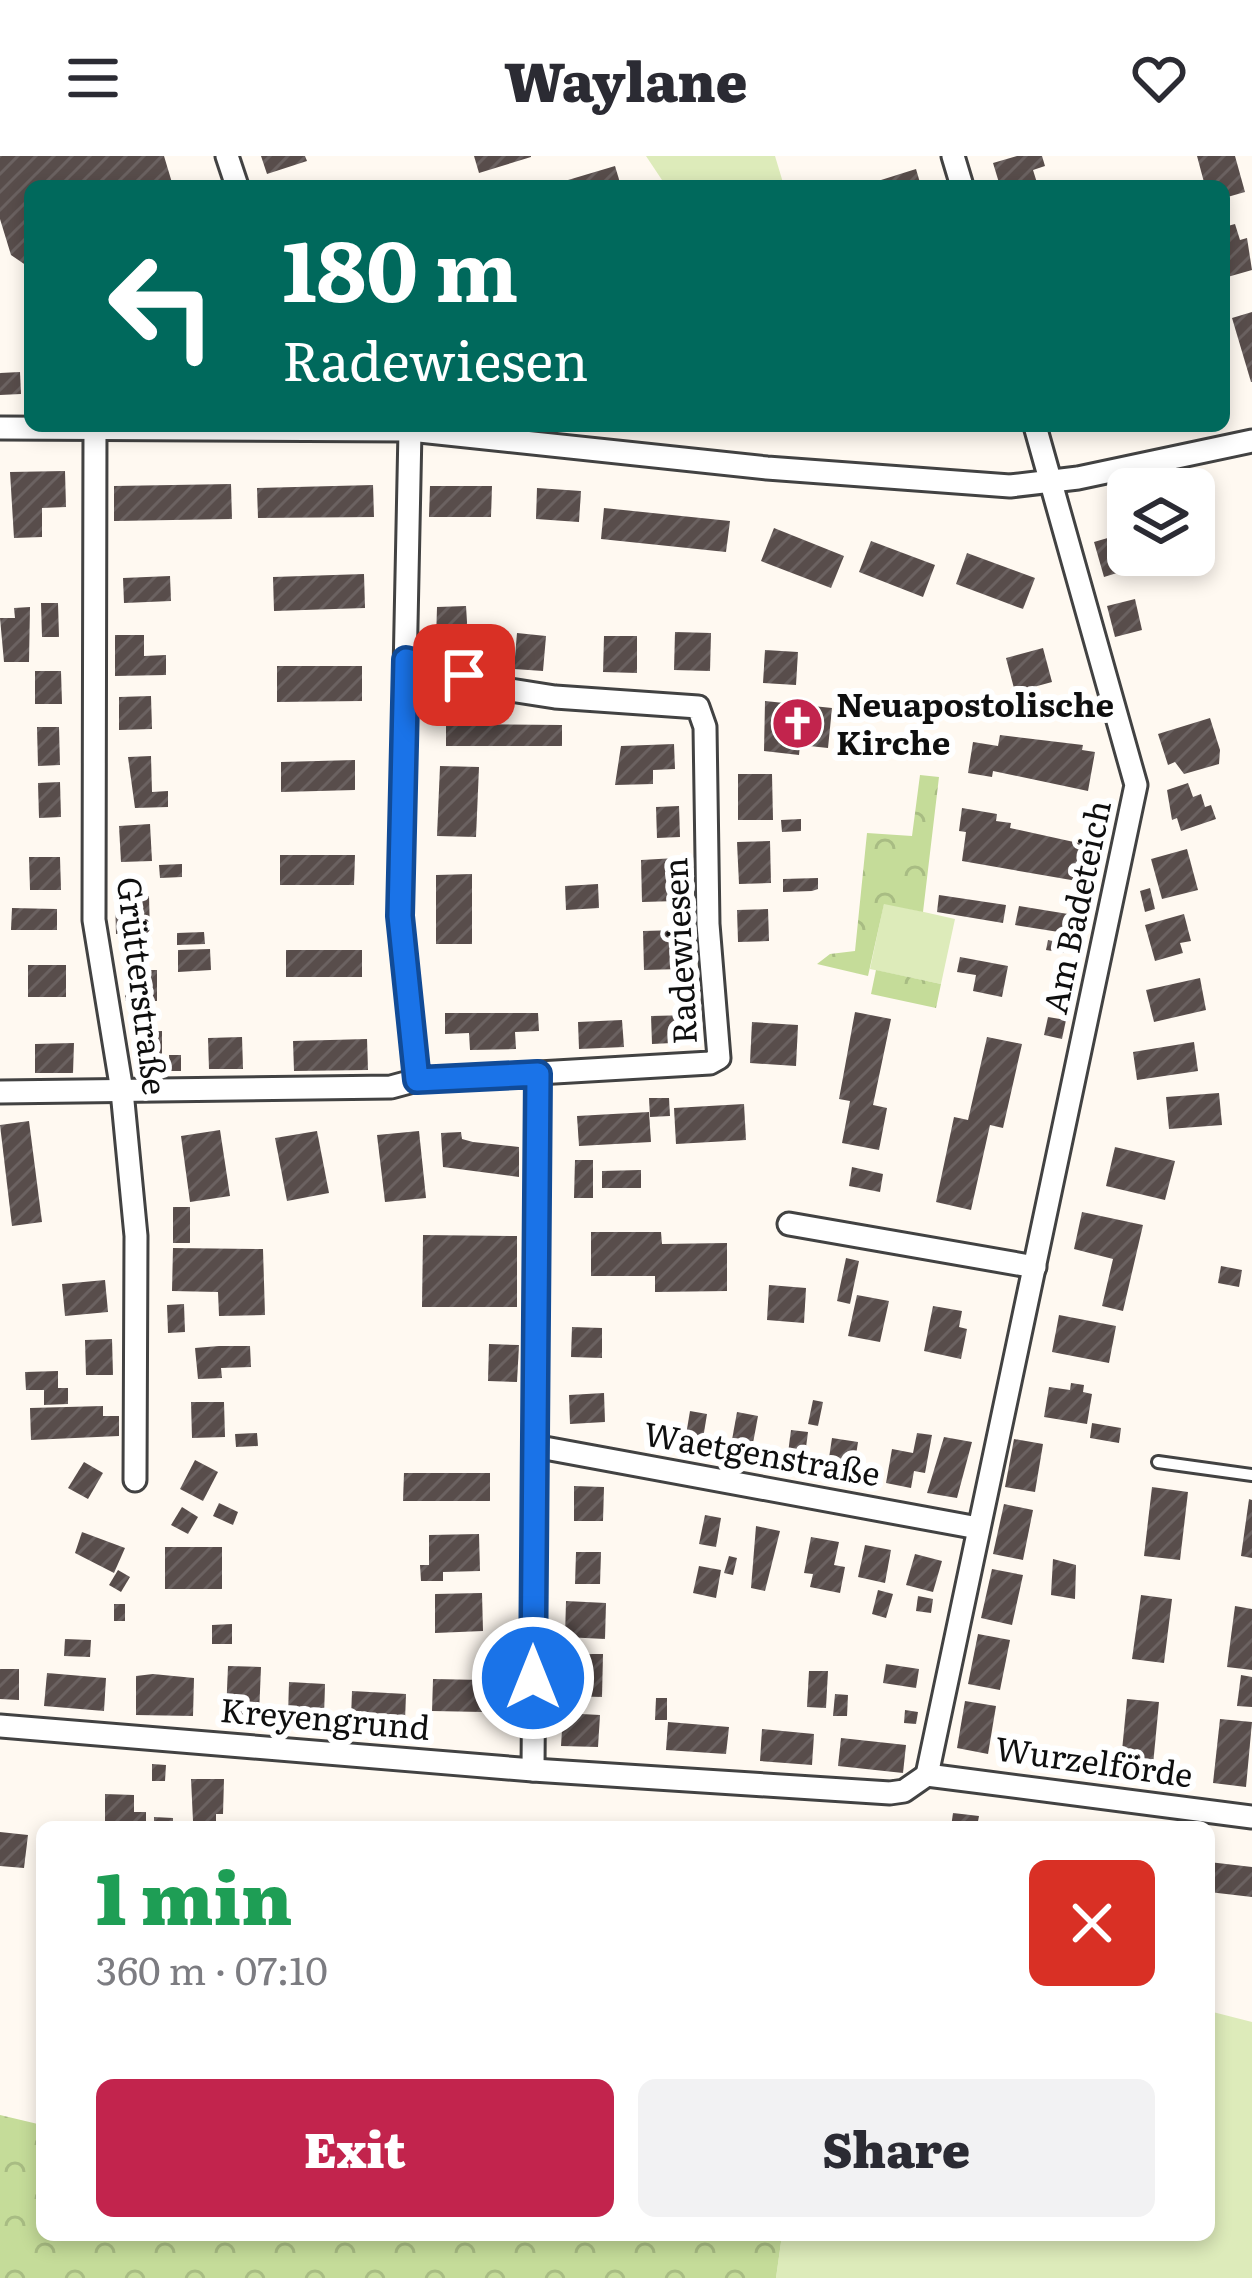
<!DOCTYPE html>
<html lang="en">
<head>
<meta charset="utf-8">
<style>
	:root { --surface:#fff; --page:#f2f2f3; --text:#2b2b33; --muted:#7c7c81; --accent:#c2244d }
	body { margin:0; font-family:Literata,serif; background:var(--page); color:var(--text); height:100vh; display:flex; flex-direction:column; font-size:45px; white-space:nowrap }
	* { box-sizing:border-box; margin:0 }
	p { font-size:39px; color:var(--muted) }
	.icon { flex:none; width:66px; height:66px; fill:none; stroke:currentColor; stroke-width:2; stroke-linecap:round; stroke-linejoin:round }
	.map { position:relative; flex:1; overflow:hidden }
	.side { position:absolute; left:36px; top:1665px; width:1179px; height:420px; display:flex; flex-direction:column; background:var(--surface); border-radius:18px; box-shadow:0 6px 18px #0003 }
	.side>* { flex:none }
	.banner { position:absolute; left:24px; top:24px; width:1206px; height:252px; border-radius:18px; box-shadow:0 6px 18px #0003; background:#00695c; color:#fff; overflow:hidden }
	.tools { position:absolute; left:1107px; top:312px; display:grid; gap:24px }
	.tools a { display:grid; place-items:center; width:108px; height:108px; border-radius:18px; background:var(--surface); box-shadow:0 6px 18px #0003; font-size:60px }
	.pin { position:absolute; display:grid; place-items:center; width:102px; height:102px; color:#fff; margin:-51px; border-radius:24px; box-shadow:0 6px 18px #0006 }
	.me { position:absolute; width:132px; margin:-66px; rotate:0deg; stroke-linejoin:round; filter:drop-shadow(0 0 9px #0008) }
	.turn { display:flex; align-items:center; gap:42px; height:252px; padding:0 60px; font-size:54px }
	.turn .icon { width:156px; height:156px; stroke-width:2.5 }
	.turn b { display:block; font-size:84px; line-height:102px }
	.round { display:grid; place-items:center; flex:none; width:126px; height:126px; border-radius:18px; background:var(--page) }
	.summary { display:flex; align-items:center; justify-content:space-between; height:204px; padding:0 60px }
	h1 { font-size:72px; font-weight:800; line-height:90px; color:#1e9e55 }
	.button { display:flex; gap:24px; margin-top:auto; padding:24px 60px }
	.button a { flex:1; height:138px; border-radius:18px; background:var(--accent); color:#fff; font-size:48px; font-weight:800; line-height:138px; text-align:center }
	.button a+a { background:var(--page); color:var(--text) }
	header { display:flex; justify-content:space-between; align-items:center; height:156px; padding:0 60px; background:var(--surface); font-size:54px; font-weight:800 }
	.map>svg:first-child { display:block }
	.green { fill:#ddebba }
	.forest { fill:url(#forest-crowns) }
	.building { fill:url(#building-hatch) }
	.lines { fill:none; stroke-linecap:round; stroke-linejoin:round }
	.service-casing { stroke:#424242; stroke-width:16 }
	.minor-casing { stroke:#424242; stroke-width:27 }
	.service { stroke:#fff; stroke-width:10 }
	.minor { stroke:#fff; stroke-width:21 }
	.route-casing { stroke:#114b97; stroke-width:30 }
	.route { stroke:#1a73e8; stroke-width:21 }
	.labels { text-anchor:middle; stroke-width:12; stroke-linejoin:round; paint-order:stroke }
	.poi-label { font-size:33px; font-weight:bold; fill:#0f0f0f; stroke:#fff; text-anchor:start }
	.street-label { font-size:33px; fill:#0f0f0f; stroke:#fff }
</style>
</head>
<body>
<header><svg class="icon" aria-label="menu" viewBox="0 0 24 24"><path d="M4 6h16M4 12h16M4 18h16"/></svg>Waylane<svg class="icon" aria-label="heart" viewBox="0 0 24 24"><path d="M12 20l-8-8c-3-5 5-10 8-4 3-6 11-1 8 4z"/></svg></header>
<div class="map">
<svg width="1252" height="2122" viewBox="0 0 1252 2122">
	<defs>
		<pattern id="forest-crowns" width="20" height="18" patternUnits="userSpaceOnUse" patternTransform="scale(3)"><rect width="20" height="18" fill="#c5dc99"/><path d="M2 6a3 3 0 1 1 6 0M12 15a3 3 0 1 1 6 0" fill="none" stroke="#a8bc83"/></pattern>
		<pattern id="building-hatch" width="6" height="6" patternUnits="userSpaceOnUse" patternTransform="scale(3)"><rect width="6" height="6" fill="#584d4b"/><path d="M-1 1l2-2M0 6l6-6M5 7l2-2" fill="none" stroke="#6b6261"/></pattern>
	</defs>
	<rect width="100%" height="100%" fill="#fff9f1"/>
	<g class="green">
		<polygon points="646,0 775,0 784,30 666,30"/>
		<polygon points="884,747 955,763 941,828 870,813"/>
		<polygon points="1209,1855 1252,1866 1252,2122 776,2122 782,2079 1209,2079"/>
	</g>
	<g class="forest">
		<polygon points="920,619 939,621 923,756 884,748 868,820 817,808 830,798 855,795 867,677 912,680"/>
		<polygon points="876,814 941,828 936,852 871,838"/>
		<polygon points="0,1959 42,1969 42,2079 782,2079 776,2122 0,2122"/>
	</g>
	<g class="building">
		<polygon points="0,0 164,0 173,30 30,30 30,112 11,99 0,63"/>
		<polygon points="261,0 305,0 307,5 267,18"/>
		<polygon points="474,0 531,0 531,1 479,17"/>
		<polygon points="1017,0 1042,0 1045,10 1033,14 1038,30 1000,30 993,7"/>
		<polygon points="1197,0 1235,0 1245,36 1224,42 1224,30 1205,30"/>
		<polygon points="615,10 621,30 570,30 568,24"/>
		<polygon points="916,13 921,30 883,30 881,24"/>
		<polygon points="1235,68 1240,84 1247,82 1252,114 1224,122 1224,71"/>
		<polygon points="1252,156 1252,226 1251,226 1232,162"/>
		<polygon points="20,216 21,238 0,239 0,217"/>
		<polygon points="65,315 66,351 42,352 42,381 14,382 10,316"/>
		<polygon points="231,328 232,363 114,365 114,330"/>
		<polygon points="373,329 374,361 258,362 257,332"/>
		<polygon points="430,330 492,330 491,361 429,361"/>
		<polygon points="537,332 581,335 579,366 536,363"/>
		<polygon points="604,352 730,365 726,396 601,383"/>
		<polygon points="774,372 844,400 831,432 761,405"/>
		<polygon points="1128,376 1128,399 1172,400 1104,421 1094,386"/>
		<polygon points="871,385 935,409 923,441 859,416"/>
		<polygon points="967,397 1035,422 1023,453 956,428"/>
		<polygon points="364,418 365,452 274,455 273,421"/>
		<polygon points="170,420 171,445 124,447 123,422"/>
		<polygon points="1135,443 1142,474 1115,481 1107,450"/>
		<polygon points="41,447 58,447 59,481 42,481"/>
		<polygon points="466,450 468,483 436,483 437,451"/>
		<polygon points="30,451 29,506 4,506 0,462 15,462 14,452"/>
		<polygon points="675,476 711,477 710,515 674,514"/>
		<polygon points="517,477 546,480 543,515 514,513"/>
		<polygon points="115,479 144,479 144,500 166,499 166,519 115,520"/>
		<polygon points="604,480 637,480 637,517 603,516"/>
		<polygon points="1043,492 1052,526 1015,536 1006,502"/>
		<polygon points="765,494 798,496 796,529 763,527"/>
		<polygon points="277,510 362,510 362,545 277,546"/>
		<polygon points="35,515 61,515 62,548 35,548"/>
		<polygon points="151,540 152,573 119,574 119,541"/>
		<polygon points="765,545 832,552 828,592 800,589 799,599 764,595"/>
		<polygon points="1210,562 1220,594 1219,608 1184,618 1175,606 1168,609 1158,578"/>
		<polygon points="446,568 562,569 562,590 446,590"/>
		<polygon points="37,571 59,571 60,609 38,610"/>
		<polygon points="1000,579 1083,589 1082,594 1095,596 1088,635 993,615 992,621 968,617 973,586 998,590"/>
		<polygon points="674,588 675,613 653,614 653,628 615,629 621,590"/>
		<polygon points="151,600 152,636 168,635 168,651 135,652 128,601"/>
		<polygon points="355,604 355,634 281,636 281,606"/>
		<polygon points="440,610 479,611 476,681 437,680"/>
		<polygon points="738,618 772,618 773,664 738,664"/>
		<polygon points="60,626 61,661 39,662 38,627"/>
		<polygon points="1188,627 1193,641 1201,638 1205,651 1211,649 1216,663 1181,675 1177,662 1172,664 1167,634"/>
		<polygon points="679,650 680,681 657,682 656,651"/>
		<polygon points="962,652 997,658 996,665 1011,667 1010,672 1083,688 1077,725 962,705 966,676 959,675"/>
		<polygon points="801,663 801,675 782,676 781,664"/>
		<polygon points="150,668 152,705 121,706 119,670"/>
		<polygon points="770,685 771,727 739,728 737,686"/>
		<polygon points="1187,693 1198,734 1162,743 1151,703"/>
		<polygon points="280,699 355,699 354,729 280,729"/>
		<polygon points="29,701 60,701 61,734 30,734"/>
		<polygon points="676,702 677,745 642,746 641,704"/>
		<polygon points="182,708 182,721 160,722 159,709"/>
		<polygon points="472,718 472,788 436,788 436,719"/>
		<polygon points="818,722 818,733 812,735 783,736 783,723"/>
		<polygon points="598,728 599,752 566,754 565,730"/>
		<polygon points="1150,732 1155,753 1145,756 1140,735"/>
		<polygon points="939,739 1006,749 1003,767 937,756"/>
		<polygon points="149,740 150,777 116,778 115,741"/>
		<polygon points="1019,750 1068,758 1065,777 1015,769"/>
		<polygon points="12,752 57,753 57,774 11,774"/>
		<polygon points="768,753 769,785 738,786 737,754"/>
		<polygon points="1184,758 1191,785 1180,787 1183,797 1155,805 1145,769"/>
		<polygon points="680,774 681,813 644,814 643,775"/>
		<polygon points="204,776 205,788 177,789 177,777"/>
		<polygon points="1048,784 1066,788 1065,797 1046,794"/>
		<polygon points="210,793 211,814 178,816 178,794"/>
		<rect x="286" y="794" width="76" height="27"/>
		<polygon points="960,801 1008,810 1002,841 973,835 976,819 957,816"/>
		<rect x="28" y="809" width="38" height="32"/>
		<rect x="125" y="814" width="32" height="31"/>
		<polygon points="1200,822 1206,854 1154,866 1146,834"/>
		<polygon points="855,856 891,863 873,949 887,952 879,994 842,987 850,945 839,943"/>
		<polygon points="445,857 538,857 539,875 515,876 516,893 470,894 469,877 445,878"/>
		<polygon points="691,859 692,886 652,888 651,860"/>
		<polygon points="1048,861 1066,864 1062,883 1044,879"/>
		<polygon points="622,864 624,891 579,893 578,866"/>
		<polygon points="752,866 798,869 796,910 750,907"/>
		<polygon points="162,875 162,903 133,903 133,876"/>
		<polygon points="242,881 243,913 209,913 208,882"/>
		<polygon points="987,881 1022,888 1003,972 990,969 971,1054 936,1046 954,961 968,964"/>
		<polygon points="367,883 368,914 294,915 293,885"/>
		<polygon points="1194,886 1198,915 1137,924 1133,896"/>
		<polygon points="74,887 73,917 35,917 35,888"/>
		<polygon points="169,899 181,899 181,915 170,915"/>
		<polygon points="1219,937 1222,969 1169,973 1166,941"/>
		<polygon points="649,942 669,942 670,960 650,961"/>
		<polygon points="744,948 746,984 676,988 674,952"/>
		<polygon points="649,956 651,986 579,990 577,960"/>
		<polygon points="29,965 42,1066 12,1070 0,969"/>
		<polygon points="220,974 230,1040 190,1046 181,980"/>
		<polygon points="317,975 329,1037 287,1045 275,982"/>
		<polygon points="419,975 426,1042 385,1046 377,979"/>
		<polygon points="461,976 462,983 473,986 519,991 519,1021 443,1011 441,977"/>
		<polygon points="1115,991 1175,1005 1165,1044 1106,1030"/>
		<polygon points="575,1004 593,1004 593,1042 574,1042"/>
		<polygon points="852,1011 883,1018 880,1036 849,1030"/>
		<polygon points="641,1014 641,1032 602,1032 602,1015"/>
		<rect x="173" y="1051" width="17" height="36"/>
		<polygon points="1082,1056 1143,1069 1123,1155 1102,1150 1113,1103 1074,1093"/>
		<polygon points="591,1076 661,1076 662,1088 727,1087 727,1135 655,1136 655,1120 591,1120"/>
		<polygon points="423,1079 517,1080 517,1151 422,1151"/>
		<polygon points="173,1092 263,1093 265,1159 219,1160 218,1136 172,1135"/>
		<polygon points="846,1102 859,1105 850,1148 837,1145"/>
		<polygon points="1221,1110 1242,1114 1239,1131 1218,1127"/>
		<polygon points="105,1124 108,1156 65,1160 62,1128"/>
		<polygon points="769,1129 806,1132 804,1167 767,1164"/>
		<polygon points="857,1139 889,1145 880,1186 848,1180"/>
		<polygon points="184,1148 185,1176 168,1177 167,1149"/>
		<polygon points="933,1150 962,1155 959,1171 967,1173 961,1203 924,1195"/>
		<polygon points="1059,1159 1116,1170 1109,1207 1052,1196"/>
		<polygon points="572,1171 602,1172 602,1202 571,1201"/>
		<polygon points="112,1183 113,1219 86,1219 85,1184"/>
		<polygon points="489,1188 519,1189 517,1226 488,1225"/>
		<polygon points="219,1190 250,1190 251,1211 221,1212 222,1222 198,1223 195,1192"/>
		<polygon points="58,1215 58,1232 68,1232 68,1248 44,1249 44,1234 26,1234 25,1216"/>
		<polygon points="1071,1227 1084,1229 1083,1236 1092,1238 1087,1268 1044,1261 1049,1231 1070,1234"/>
		<polygon points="604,1237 605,1266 570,1268 569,1239"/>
		<polygon points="813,1244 823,1246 818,1270 808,1268"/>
		<polygon points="191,1246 224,1246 225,1281 192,1282"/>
		<polygon points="103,1250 103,1260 119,1260 119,1280 31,1284 30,1252"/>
		<polygon points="690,1255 707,1258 701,1295 684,1291"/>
		<polygon points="737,1256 758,1260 751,1298 730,1295"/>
		<polygon points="1092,1267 1121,1272 1119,1287 1090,1282"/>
		<polygon points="791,1274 808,1276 804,1307 787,1305"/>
		<polygon points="257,1277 258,1290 236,1291 235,1278"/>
		<polygon points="917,1277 932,1279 925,1317 914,1315 911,1332 886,1327 892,1293 913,1297"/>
		<polygon points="944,1281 972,1286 957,1342 927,1337"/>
		<polygon points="832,1282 858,1286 853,1318 827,1315"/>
		<polygon points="1014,1283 1043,1288 1035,1336 1005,1331"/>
		<polygon points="195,1304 218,1316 203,1345 180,1333"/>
		<polygon points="84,1306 103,1317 88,1343 68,1332"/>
		<polygon points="404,1317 490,1317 490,1345 403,1345"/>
		<polygon points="574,1330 604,1331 603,1365 574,1365"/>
		<polygon points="1152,1331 1188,1336 1180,1404 1144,1400"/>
		<polygon points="1249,1343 1252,1344 1252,1402 1241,1400"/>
		<polygon points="219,1347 238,1356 233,1369 213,1360"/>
		<polygon points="1004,1348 1033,1354 1023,1404 993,1398"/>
		<polygon points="182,1351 198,1361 188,1378 171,1369"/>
		<polygon points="705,1359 721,1362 716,1391 699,1388"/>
		<polygon points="756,1370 780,1375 765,1435 751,1432"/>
		<polygon points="82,1376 125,1392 114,1417 75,1397"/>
		<polygon points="479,1378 480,1415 443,1416 443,1425 421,1425 420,1409 429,1409 429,1379"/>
		<polygon points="811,1381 839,1386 834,1409 845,1411 840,1437 810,1431 813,1418 804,1417"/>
		<polygon points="865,1389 891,1394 885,1427 858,1421"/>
		<rect x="165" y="1391" width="57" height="42"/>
		<polygon points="576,1396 601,1396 600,1428 575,1428"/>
		<polygon points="915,1398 942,1405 933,1436 906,1429"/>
		<polygon points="729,1400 737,1402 733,1419 724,1417"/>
		<polygon points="1053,1403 1076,1409 1075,1443 1051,1439"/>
		<polygon points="699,1410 721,1414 716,1442 693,1437"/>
		<polygon points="992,1413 1023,1419 1012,1469 981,1462"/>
		<polygon points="118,1414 130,1421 121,1436 109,1429"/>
		<polygon points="878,1434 893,1438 886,1462 872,1458"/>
		<polygon points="482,1437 483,1475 435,1477 435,1438"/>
		<polygon points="1141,1439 1172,1443 1164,1507 1132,1503"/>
		<polygon points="918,1440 933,1443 931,1457 916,1455"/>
		<polygon points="566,1445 606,1447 605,1483 565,1481"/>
		<rect x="114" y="1448" width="11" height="17"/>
		<polygon points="1235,1450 1252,1453 1252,1514 1227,1511"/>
		<polygon points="232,1468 232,1488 212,1488 212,1469"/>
		<polygon points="978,1478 1010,1484 1000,1534 968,1528"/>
		<polygon points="65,1483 91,1484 90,1501 64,1500"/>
		<polygon points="568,1498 603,1498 602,1541 567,1540"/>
		<polygon points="886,1508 919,1513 916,1532 883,1527"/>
		<polygon points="228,1510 261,1511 259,1559 226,1558"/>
		<polygon points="0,1513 19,1513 19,1544 0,1543"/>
		<polygon points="809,1515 828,1515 826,1552 807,1551"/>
		<polygon points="47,1517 106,1522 104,1555 44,1550"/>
		<polygon points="153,1518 194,1522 193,1560 136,1559 136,1520"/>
		<polygon points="1241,1519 1252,1521 1252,1551 1237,1550"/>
		<polygon points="433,1523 483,1524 483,1556 432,1555"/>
		<polygon points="289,1526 325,1528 324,1561 288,1560"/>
		<polygon points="352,1535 406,1538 405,1565 351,1563"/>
		<polygon points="835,1538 848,1539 847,1560 833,1560"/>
		<polygon points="656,1542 667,1542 667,1564 655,1564"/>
		<polygon points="1127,1543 1159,1546 1153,1609 1121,1605"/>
		<polygon points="965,1545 996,1550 988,1598 957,1592"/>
		<polygon points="905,1554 918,1556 916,1568 904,1567"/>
		<polygon points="563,1557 600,1559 598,1591 561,1590"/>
		<polygon points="1220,1563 1252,1566 1246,1631 1213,1627"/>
		<polygon points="668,1566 729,1571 726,1598 666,1594"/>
		<polygon points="762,1573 814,1578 812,1609 760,1605"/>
		<polygon points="841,1582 906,1589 903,1617 838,1610"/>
		<polygon points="152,1608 166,1609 165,1625 152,1625"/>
		<polygon points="191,1623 224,1623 223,1658 216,1658 216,1666 193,1665"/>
		<polygon points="105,1638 134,1639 134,1656 146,1656 146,1671 105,1671"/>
		<polygon points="953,1657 979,1660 977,1671 951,1671"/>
		<polygon points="154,1661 173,1662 173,1671 154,1671"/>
		<polygon points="0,1676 28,1679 24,1712 0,1710"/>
		<polygon points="1209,1706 1252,1711 1252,1741 1209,1736"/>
	</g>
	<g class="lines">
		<defs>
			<polyline id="service" points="1158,1306 1252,1319"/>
			<g id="minor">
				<polyline points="227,0 237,30"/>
				<polyline points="953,0 962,30"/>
				<polyline points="0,272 410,274 767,312 1010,330 1078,322 1252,285"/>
				<polyline points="95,272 94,764 122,935 136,1080 135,1324"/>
				<polyline points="410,274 400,760 417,924"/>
				<polyline points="0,936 391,931 417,924 710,907 719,902 708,768 705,571 698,551 555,541 504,533 406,504"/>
				<polyline points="789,1068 1035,1111"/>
				<polyline points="534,1290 978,1372"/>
				<polyline points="0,1570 533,1614 890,1637 904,1635 927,1619"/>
				<polyline points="533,1614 538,918"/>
				<polyline points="927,1619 1136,629 1035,270"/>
				<polyline points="927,1619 1252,1661"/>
			</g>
		</defs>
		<use href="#service" class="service-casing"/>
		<use href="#minor" class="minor-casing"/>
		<use href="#service" class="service"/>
		<use href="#minor" class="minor"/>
	</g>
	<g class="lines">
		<defs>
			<polyline id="route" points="464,519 406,504 400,760 417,924 538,918 533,1522"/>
		</defs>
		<use href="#route" class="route-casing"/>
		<use href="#route" class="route"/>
	</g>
	<defs>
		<symbol id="church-disc" viewBox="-11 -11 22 22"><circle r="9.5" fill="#c2244d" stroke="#fff"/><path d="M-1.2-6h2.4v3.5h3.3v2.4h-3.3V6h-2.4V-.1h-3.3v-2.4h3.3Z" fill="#fff"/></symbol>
	</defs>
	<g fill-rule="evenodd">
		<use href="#church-disc" x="768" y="538" width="59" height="59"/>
	</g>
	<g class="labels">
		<g class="poi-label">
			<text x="836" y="561">Neuapostolische<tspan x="836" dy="38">Kirche</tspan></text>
		</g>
		<g class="street-label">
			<text transform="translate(1077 751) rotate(-78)" y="12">Am Badeteich</text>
			<text transform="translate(680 795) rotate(-93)" y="12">Radewiesen</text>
			<text transform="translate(142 830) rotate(83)" y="12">Grütterstraße</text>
			<text transform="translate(762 1298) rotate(10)" y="12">Waetgenstraße</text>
			<text transform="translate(325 1563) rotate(5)" y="12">Kreyengrund</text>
			<text transform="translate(1094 1606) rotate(8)" y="12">Wurzelförde</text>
		</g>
	</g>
</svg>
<div class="tools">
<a><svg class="icon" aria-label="layers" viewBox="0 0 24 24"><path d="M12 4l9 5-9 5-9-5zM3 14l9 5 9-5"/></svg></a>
</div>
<div class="pin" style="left:464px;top:519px;background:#d93025"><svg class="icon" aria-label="arrive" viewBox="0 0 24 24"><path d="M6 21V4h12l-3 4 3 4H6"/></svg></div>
<svg class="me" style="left:533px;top:1522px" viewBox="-20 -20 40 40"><circle r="17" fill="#1a73e8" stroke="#fff" stroke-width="3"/><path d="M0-11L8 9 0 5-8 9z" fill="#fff"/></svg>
<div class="banner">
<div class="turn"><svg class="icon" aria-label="left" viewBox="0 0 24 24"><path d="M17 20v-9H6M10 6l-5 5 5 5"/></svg><div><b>180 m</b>Radewiesen</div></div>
</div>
<section class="side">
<div class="summary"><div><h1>1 min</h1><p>360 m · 07:10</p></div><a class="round" style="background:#d93025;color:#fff"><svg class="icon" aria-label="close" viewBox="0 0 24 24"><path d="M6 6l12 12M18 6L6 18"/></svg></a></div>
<div class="button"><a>Exit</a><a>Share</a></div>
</section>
</div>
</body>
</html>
